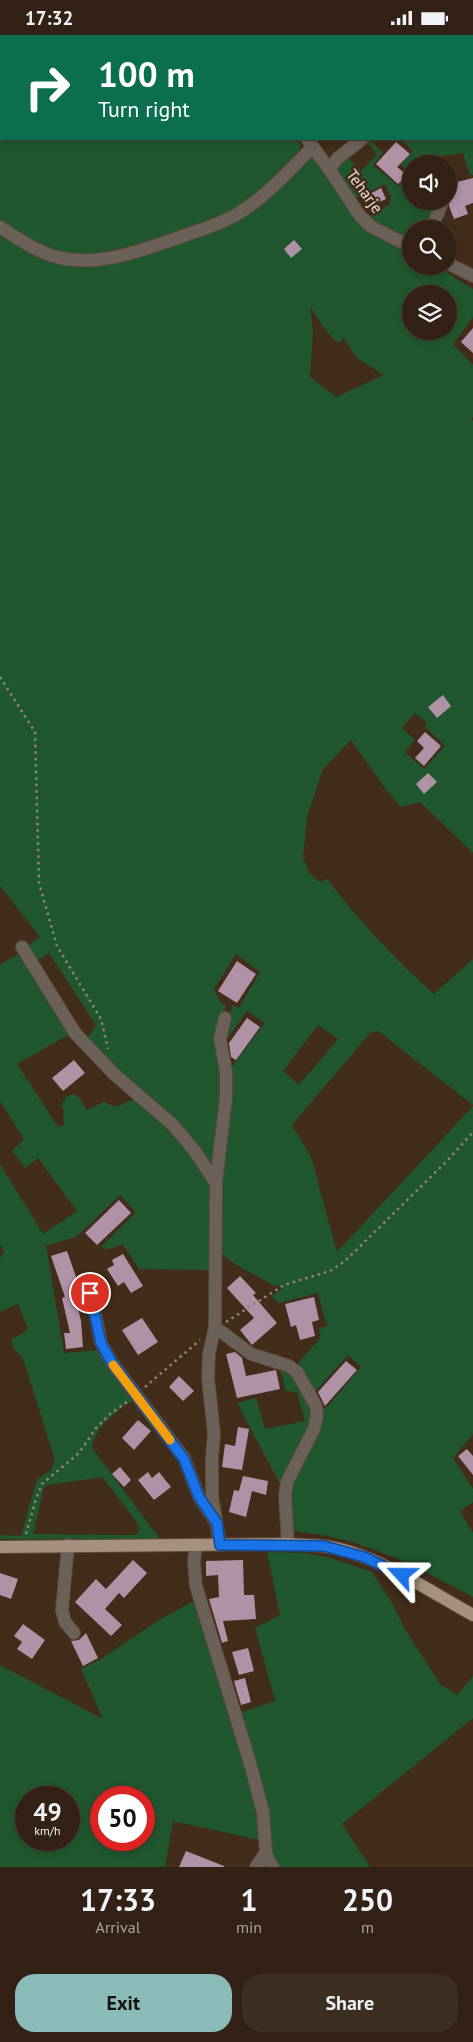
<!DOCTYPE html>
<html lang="en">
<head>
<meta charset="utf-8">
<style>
	:root { --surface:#322114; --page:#3d2e22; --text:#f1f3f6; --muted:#a8a3a0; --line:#4d3e34; --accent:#8bbbb9 }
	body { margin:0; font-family:"PT Sans",sans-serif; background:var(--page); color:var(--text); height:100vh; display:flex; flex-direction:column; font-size:19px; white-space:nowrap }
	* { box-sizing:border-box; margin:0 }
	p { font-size:16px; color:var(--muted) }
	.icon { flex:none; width:28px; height:28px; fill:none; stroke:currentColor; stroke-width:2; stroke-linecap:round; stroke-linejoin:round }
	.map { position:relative; height:1832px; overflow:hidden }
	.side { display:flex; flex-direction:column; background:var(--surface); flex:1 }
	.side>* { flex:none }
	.hud { position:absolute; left:0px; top:0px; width:474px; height:105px; box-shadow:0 2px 8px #0003,0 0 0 1px var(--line); background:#0b6e4f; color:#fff; overflow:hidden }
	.buttons { position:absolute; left:402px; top:120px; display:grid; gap:10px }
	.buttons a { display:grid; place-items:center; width:55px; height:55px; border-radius:50%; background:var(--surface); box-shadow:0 2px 8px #0003,0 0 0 1px var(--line); font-size:25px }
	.speed { position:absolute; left:15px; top:1751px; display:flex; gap:10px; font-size:25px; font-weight:700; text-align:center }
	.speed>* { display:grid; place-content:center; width:65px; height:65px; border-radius:50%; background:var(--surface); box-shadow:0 2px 8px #0003,0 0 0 1px var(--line); line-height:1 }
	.speed small { font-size:12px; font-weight:400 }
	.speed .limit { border:8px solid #d22; background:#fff; color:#111 }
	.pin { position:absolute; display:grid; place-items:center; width:42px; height:42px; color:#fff; margin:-21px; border:2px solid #fff; border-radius:50%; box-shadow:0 1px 5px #0007 }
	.me { position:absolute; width:55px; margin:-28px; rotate:294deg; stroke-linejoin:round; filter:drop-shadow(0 0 4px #0008) }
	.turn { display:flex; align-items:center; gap:18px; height:105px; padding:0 15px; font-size:22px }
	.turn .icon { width:65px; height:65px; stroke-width:2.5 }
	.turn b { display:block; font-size:35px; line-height:42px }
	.eta { display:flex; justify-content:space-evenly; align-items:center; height:85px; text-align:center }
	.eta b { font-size:30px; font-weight:700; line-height:35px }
	.primary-button { display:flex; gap:10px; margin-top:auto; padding:10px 15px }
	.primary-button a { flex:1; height:58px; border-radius:20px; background:var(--accent); color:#111; font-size:20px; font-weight:700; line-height:58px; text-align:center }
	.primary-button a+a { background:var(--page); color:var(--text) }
	.status { display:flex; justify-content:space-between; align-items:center; height:35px; padding:0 25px; background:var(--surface); direction:ltr }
	.status svg { height:14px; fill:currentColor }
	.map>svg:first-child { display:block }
	.green { fill:#21572f; fill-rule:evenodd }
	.building { fill:#af92a6 }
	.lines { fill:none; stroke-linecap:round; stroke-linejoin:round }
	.minor-casing { stroke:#5e4938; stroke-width:14 }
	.major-casing { stroke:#5e4938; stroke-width:14 }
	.path { stroke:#948273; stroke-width:2.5; stroke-dasharray:2.5 4; stroke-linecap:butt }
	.minor { stroke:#6c6158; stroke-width:12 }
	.major { stroke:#a6907e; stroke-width:12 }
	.route-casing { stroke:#114b97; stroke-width:12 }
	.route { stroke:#1a73e8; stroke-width:9 }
	.slow { stroke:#f59e0b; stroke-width:9 }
	.labels { text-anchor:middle; stroke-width:5; stroke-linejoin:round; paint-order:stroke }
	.street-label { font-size:16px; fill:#eedfd4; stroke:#422c1a }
</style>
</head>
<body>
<div class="status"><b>17:32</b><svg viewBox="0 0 49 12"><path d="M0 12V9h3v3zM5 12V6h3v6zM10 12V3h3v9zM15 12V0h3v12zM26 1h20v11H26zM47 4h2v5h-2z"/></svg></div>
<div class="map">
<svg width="473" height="1832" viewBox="0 0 473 1832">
	<rect width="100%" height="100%" fill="#422c1a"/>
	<g class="green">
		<polygon points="263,0 473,0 473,7 472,1 260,1"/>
		<polygon points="0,27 1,104 298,104 301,114 261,154 241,171 202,189 140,209 80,222 58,219 0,187"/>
		<polygon points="473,93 473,140 470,140 463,118 429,123 430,129 411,129 411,166 436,166 424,194 411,194 411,205 369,183 374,177 389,170 391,163 385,149 356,163 335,134 345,120 361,136 377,119 365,105 369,104 383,118 373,130 398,151 411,139 401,130 413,116 400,104 472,104"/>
		<path d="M312 123 317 124 358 185 411 217V231H439L456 244 473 254V282L453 309 473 330V382L471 384 473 386V818L420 767 401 772 387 756 351 705 323 734 307 782 303 823 309 838 320 847 327 844C360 887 394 923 434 959L473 924V1070L378 996 370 998 292 1090 311 1122 337 1217 473 1071V1399L453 1423 473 1454V1467L460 1476 473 1498V1562C413 1530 360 1501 291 1496L288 1459 320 1374 327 1372 361 1332 348 1320 313 1359 298 1332 299 1327 321 1302 319 1293 327 1291 318 1258 279 1268 271 1261 283 1253 281 1250 274 1251C256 1239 233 1231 218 1215V1147L229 1035 265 988 247 976 223 1010 226 986 233 970 239 973 260 937 236 919 214 954 220 966 226 971 221 991 222 1037 215 1128 208 1129 86 1005 96 990 49 918 36 926 26 912 40 902 0 851V196L71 230 230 191 263 169ZM411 259H449V296H411ZM310 272C319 284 325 298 338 307L342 306 343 302 357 323 384 340 336 362 310 342 313 297ZM415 678 427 688 425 692 445 711 424 734 405 717 415 705 402 693ZM318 990 338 1004 299 1050 283 1036Z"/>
		<path d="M20 918 72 998 17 1029 58 1092 64 1090 63 1082 65 1077 61 1071 66 1062 73 1059 79 1062 87 1075 104 1067 116 1072 138 1062C162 1087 209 1127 213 1162 216 1186 213 1211 213 1235L139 1234 123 1209 106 1215 102 1211 136 1177 120 1160 76 1202 46 1211 64 1318 99 1315 135 1363C117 1377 96 1389 92 1413L160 1504H0V1500L21 1501 37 1444 51 1435 55 1425 23 1324 14 1313 11 1306C15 1300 24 1300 28 1293L18 1269 0 1277V1223L4 1216 0 1209V1129L43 1199 77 1176 38 1123 25 1133 12 1116 24 1104 0 1066V930ZM102 1442 136 1486 139 1492 138 1498 134 1500 33 1499 44 1453 47 1450Z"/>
		<polygon points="286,1333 298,1344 312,1378 311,1395 285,1447 280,1449 237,1368 256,1363 265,1394 305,1386 297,1357 286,1356 280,1334"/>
		<polygon points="267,1517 306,1518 331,1523 372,1537 392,1568 406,1596 440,1649 457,1660 473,1641 473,1683 342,1789 370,1832 277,1832 273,1825 242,1677 275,1666 255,1593 280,1580"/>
		<path d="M195 1565 248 1732 264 1806 173 1786 165 1832H0V1630L103 1684 81 1634 101 1624 156 1587ZM26 1762H69V1805H26ZM101 1762H144V1805H101Z"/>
	</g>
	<g class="building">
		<polygon points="396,107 410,119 397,132 407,140 398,149 376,129"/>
		<polygon points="473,143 473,168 465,171 468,179 454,184 449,171 449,149"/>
		<polygon points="381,153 386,164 371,171 366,161"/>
		<polygon points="294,205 302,214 291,223 284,214"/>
		<polygon points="473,293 473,318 461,307"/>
		<polygon points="443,660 451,671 437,683 428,672"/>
		<polygon points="425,697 441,711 424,731 415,723 424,713 417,706"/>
		<polygon points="428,738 437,747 424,759 416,749"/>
		<polygon points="237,926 256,939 237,968 218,956"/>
		<polygon points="247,983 260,992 236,1025 231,1022 229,1008"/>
		<polygon points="74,1025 85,1038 63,1056 52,1043"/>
		<polygon points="119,1165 131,1178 97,1210 85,1198"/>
		<polygon points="67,1216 80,1253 74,1255 81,1286 83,1312 66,1314 64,1298 70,1298 62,1263 65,1262 51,1221"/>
		<polygon points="123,1219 143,1251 131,1258 124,1247 118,1251 107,1234 114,1230 112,1225"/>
		<polygon points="240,1241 256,1258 253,1260 277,1288 252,1310 240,1295 254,1283 227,1253"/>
		<polygon points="314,1262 319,1285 312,1287 315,1301 300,1305 296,1290 291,1292 285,1269"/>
		<polygon points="142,1283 158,1307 138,1320 122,1295"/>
		<polygon points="235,1317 242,1323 246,1341 276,1335 280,1354 237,1363 226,1319"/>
		<polygon points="346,1326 357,1335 325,1371 318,1357"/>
		<polygon points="179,1341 194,1356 183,1366 169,1352"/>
		<polygon points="138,1385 151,1396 134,1415 122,1403"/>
		<polygon points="238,1392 249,1394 242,1435 222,1432 225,1409 235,1411"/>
		<polygon points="467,1414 473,1421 473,1440 458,1421"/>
		<polygon points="120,1432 131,1445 124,1452 112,1439"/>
		<polygon points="148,1437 152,1443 159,1437 171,1452 154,1465 138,1445"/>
		<polygon points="243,1441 268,1446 266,1460 252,1456 246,1482 229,1477 234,1455 239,1456"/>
		<polygon points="133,1525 147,1538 124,1563 119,1558 105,1574 122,1590 111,1601 75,1567 96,1544 106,1554"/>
		<polygon points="243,1525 244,1560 254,1560 256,1584 223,1586 228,1606 222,1608 209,1564 219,1562 218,1540 206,1541 206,1526"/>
		<polygon points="0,1538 18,1544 11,1564 0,1560"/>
		<polygon points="23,1589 45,1605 32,1624 17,1614 22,1607 14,1601"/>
		<polygon points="86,1598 98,1623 83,1631 71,1606 79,1605"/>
		<polygon points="248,1613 254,1636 239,1640 232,1617"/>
		<polygon points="245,1643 251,1667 241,1670 234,1646"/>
		<polygon points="186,1816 224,1831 224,1832 179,1832"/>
	</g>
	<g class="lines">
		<defs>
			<g id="minor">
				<polyline points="215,0 217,1"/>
				<polyline points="193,1 193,0"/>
				<polyline points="307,104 329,134 360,181 372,192 411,212"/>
				<polyline points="329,134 338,123 362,104"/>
				<path d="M0 192C17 203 34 215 53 221 97 234 142 215 183 201 202 194 222 189 239 178 267 161 290 134 313 112"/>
				<polyline points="431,194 441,171 442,166"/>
				<polyline points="449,229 473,241"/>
				<polyline points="22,912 75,998 114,1039 173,1090 194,1115 216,1148"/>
				<polyline points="91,1258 101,1308 112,1328 184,1423 199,1462 214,1484"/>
				<polyline points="215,1292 251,1319 289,1331 297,1337 316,1371 317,1381 314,1394 287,1447 285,1461 288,1509"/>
				<polyline points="68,1510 62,1575 65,1587 74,1598"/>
				<polyline points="196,1510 194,1527 196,1551 250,1728 263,1777 266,1817 268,1825 273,1832"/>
				<polyline points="220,1510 212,1461 212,1422 214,1399 208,1343 209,1318 215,1292 216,1148 226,1062 226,1037 220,1004 225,983"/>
				<polyline points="256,1832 266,1817"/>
			</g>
			<path id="major" d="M0 1512 288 1509C299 1510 311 1510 323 1511 373 1517 429 1556 473 1580"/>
		</defs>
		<use href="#minor" class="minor-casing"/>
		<use href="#major" class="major-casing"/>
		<g class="path">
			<polyline points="0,642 35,697 39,848 57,911 101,984 108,1014"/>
			<polyline points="226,1287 284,1250 330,1236 345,1226 446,1127 473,1097"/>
			<polyline points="145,1352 200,1305"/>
			<polyline points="26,1499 36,1464 42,1449 79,1418 96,1393 110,1379 127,1367"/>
		</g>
		<use href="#minor" class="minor"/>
		<use href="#major" class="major"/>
	</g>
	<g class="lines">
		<defs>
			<polyline id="route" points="90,1258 101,1308 112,1328 184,1424 199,1462 217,1488 220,1510 324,1511 364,1522 402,1540"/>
		</defs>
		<use href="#route" class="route-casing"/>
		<use href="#route" class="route"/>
		<polyline class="slow" points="113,1330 170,1405"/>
	</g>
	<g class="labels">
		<g class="street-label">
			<text transform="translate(365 156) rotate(54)" y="6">Teharje</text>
		</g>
	</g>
</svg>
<div class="buttons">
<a><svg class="icon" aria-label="sound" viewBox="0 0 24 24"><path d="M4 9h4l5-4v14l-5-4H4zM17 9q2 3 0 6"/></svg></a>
<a><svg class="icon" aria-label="search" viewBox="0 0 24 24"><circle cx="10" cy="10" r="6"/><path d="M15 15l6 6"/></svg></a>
<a><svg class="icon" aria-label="layers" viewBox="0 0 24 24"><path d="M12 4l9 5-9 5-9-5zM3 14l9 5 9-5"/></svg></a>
</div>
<div class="speed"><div>49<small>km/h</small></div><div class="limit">50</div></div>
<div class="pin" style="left:90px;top:1258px;background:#d93025"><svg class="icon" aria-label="arrive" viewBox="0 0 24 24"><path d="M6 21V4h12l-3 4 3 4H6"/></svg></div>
<svg class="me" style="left:402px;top:1540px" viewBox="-20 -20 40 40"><path d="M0-17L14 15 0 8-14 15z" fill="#1a73e8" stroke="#fff" stroke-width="4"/></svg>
<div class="hud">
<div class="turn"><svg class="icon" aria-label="right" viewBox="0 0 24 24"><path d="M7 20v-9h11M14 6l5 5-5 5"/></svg><div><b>100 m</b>Turn right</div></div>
</div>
</div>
<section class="side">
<div class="eta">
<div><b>17:33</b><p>Arrival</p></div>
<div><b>1</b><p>min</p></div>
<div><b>250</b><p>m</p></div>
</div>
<div class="primary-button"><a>Exit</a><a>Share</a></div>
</section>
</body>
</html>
